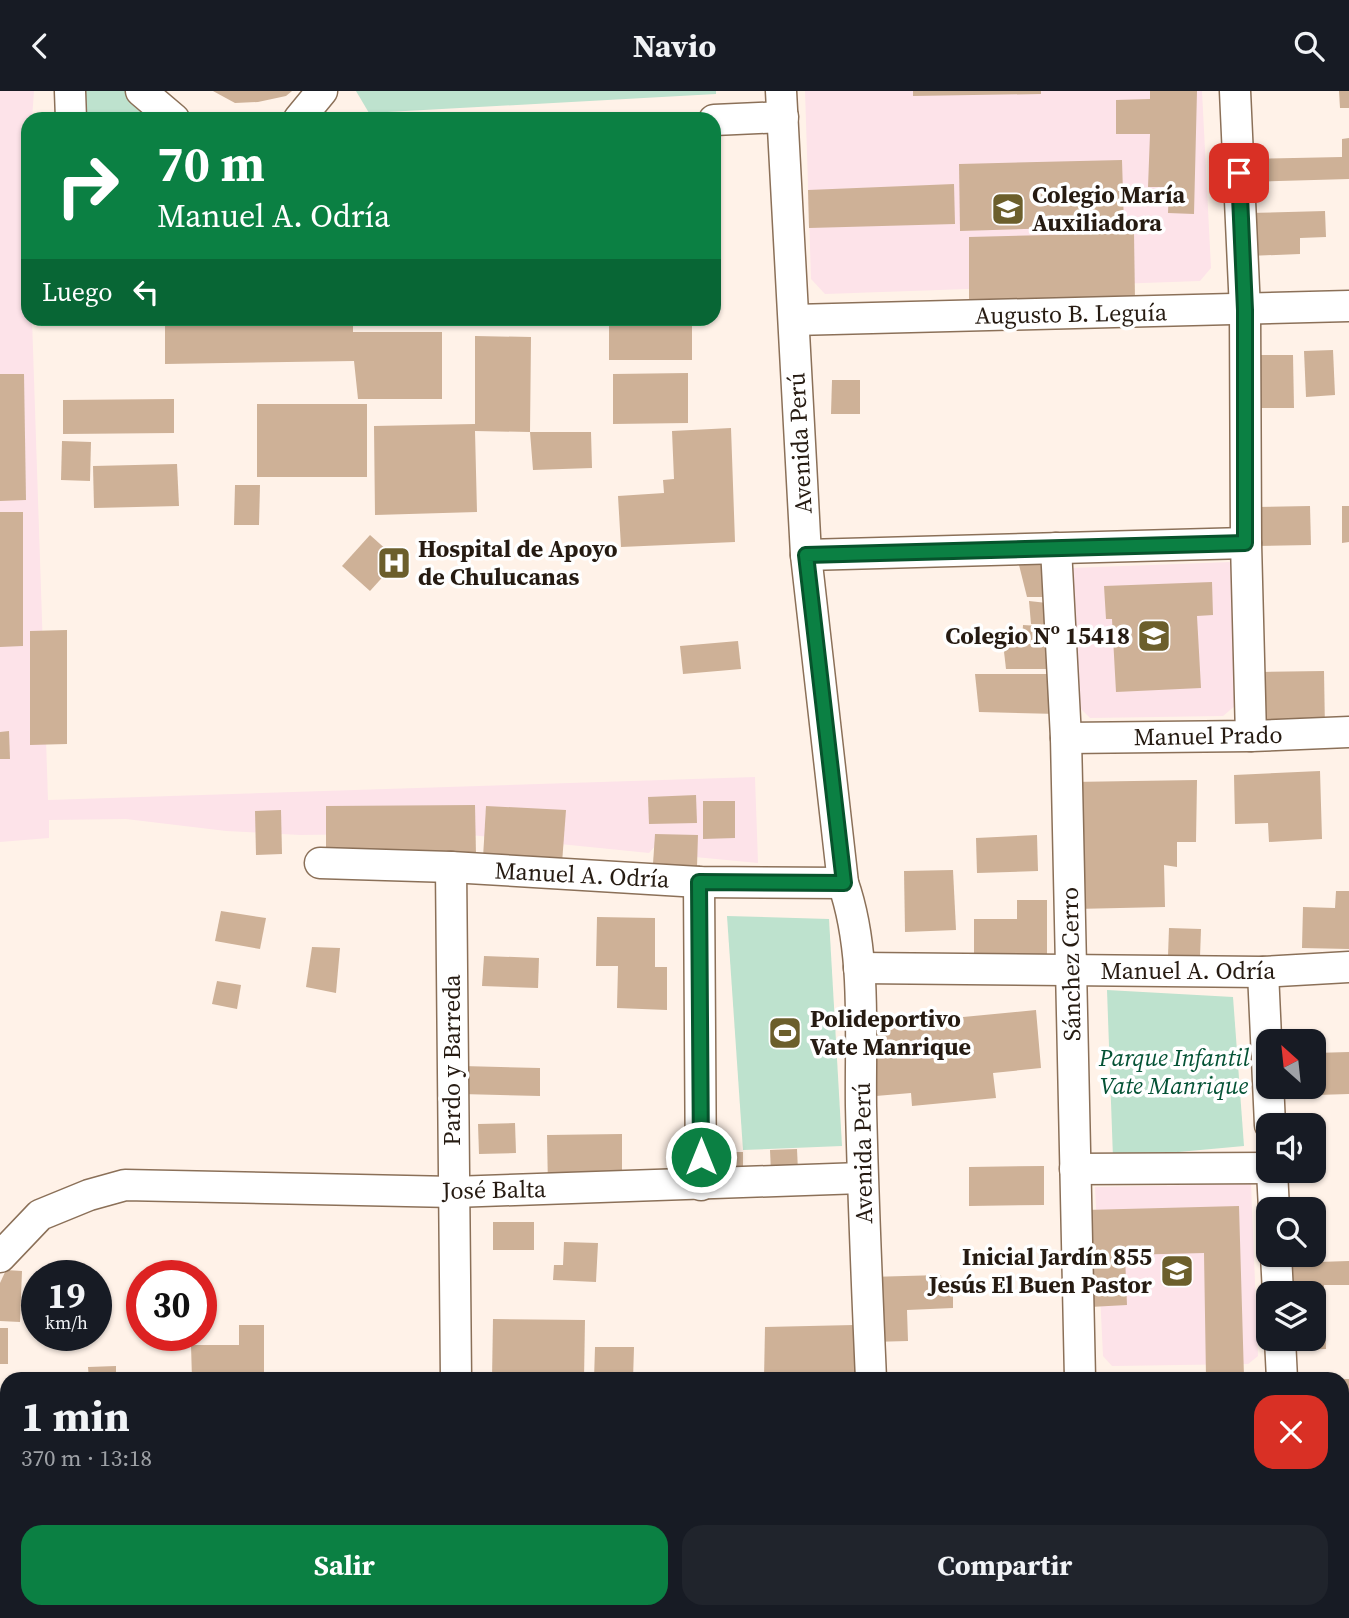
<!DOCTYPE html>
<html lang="es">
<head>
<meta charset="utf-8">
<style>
	:root { --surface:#171b24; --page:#20242c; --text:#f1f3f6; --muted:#9ea1a6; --accent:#0b8043 }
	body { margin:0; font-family:"Source Serif 4",serif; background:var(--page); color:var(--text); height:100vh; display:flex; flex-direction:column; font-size:26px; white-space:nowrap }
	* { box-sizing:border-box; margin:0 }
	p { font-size:23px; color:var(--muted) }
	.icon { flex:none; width:38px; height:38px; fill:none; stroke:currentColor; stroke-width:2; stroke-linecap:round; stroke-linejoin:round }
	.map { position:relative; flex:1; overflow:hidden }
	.drawer { position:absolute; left:0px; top:1281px; width:1349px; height:247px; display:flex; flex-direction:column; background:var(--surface); border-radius:21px 21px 0 0; box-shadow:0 2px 5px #0004 }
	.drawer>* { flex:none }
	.guide { position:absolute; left:21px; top:21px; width:700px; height:214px; border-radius:21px; box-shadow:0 2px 5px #0004; background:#0b8043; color:#fff; overflow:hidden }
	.needle { width:46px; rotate:333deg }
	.controls { position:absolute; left:1256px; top:938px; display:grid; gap:14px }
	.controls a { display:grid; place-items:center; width:70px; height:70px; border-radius:14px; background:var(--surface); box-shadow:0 2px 5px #0004; font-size:35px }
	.speed { position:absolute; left:21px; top:1169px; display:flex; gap:14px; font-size:35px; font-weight:700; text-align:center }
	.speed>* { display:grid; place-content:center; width:91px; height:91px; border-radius:50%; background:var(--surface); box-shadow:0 2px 5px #0004; line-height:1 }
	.speed small { font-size:18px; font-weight:400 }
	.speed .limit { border:10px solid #d22; background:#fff; color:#111 }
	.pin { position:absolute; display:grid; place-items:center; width:60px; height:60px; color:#fff; margin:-30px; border-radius:14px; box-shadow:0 4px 10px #0006 }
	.me { position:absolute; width:77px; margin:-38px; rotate:0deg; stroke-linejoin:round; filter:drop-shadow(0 0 5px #0008) }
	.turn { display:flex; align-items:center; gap:24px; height:147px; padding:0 21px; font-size:32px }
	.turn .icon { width:91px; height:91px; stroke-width:2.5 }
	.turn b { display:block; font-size:49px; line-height:60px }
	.then { display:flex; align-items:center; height:66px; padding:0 21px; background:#0003; gap:14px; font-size:26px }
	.round { display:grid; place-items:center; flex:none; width:74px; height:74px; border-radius:21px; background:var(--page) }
	.headline { display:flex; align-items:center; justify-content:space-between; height:119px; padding:0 21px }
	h1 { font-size:42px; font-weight:700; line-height:52px }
	.cta { display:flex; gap:14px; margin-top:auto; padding:14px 21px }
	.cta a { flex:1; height:80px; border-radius:21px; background:var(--accent); color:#fff; font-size:28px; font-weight:700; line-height:80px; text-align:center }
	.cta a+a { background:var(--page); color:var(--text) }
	header { display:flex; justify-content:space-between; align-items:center; height:91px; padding:0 21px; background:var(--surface); font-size:32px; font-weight:700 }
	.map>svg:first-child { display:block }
	.education { fill:#fde3e9 }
	.green { fill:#bee2ce }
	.building { fill:#ceb197 }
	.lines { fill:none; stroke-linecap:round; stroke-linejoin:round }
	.minor-casing { stroke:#8b7058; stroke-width:33 }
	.minor { stroke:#fff; stroke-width:30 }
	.route-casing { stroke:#07532c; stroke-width:18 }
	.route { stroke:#0b8043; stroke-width:12 }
	.labels { text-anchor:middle; stroke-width:7; stroke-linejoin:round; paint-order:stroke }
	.poi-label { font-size:24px; font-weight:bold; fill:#261b12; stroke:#fff; text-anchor:start }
	.street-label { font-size:24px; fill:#261b12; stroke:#fff }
	.park-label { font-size:24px; font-style:italic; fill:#045235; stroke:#fff }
</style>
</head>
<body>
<header><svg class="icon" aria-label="back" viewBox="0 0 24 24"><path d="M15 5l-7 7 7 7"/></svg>Navio<svg class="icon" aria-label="search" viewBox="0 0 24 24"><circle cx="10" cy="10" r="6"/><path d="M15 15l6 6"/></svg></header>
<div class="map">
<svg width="1349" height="1527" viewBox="0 0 1349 1527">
	<rect width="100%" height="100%" fill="#fff2e8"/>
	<g class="education">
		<polygon points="0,0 34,0 32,28 28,28 28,228 32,228 48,709 755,686 758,772 674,764 660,750 649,762 451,742 300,744 226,740 126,728 49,729 49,747 0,751"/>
		<polygon points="805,0 1202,0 1211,177 1200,190 825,203 811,188"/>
		<polygon points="1231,471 1236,614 1223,625 1090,627 1077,614 1071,477"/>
		<polygon points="1251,1093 1258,1265 1248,1273 1112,1275 1103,1265 1095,1096"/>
	</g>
	<g class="green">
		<polygon points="84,0 131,0 159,28 84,28"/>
		<polygon points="356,0 716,0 716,3 369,22"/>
		<polygon points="727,825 829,828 842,1055 743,1059"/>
		<polygon points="1107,899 1233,906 1244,1055 1113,1067"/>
	</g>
	<g class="building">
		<polygon points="213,0 292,0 286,5 258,11 235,12"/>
		<polygon points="913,0 1041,0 1041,3 913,5"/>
		<polygon points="1150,0 1197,0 1194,123 1168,122 1169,96 1148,96 1150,43 1116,43 1116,9 1150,8"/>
		<polygon points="1339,0 1349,0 1349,17 1340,17"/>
		<polygon points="1349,47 1349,88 1247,91 1247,68 1342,66 1342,48"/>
		<polygon points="1122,69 1124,135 960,140 959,73"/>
		<polygon points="954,93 955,133 809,137 808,99"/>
		<polygon points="1325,120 1326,146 1300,147 1300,163 1249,165 1248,122"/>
		<polygon points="1134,142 1135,209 969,213 969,146"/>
		<polygon points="165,228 353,228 353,241 442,241 442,308 358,308 354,270 165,273"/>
		<rect x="609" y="228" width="83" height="41"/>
		<polygon points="475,245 531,246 530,341 591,341 592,377 533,379 530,341 475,340 477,421 375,424 374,335 475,333"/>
		<polygon points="1333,259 1335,304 1306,306 1304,260"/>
		<polygon points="1250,264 1293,264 1294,317 1250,317"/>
		<polygon points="688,282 688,332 613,333 613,283"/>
		<polygon points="0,283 24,283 26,409 0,410"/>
		<polygon points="832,289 860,289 860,323 831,323"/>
		<polygon points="174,308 174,342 63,343 63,309"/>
		<rect x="257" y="313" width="110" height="73"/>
		<polygon points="731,337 735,451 621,456 618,405 664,402 663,389 674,388 672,340"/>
		<polygon points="62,350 91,351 90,390 61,389"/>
		<polygon points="177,373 179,415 94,417 93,375"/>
		<polygon points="235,394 260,394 259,434 234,434"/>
		<polygon points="1310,415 1311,454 1256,455 1255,416"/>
		<polygon points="1342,415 1349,415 1349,451 1342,452"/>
		<polygon points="0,421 23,421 23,555 0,556"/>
		<polygon points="370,444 398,469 370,500 342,475"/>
		<polygon points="1050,472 1051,506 1027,506 1019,474"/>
		<polygon points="1212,491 1213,524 1197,525 1201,597 1116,601 1112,528 1106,528 1104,495"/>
		<polygon points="1029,510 1056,513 1058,534 1031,533"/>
		<polygon points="1023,534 1056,536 1056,552 1022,551"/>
		<polygon points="67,539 67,653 30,654 30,540"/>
		<polygon points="738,550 741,578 683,583 680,555"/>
		<polygon points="1003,552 1056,554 1057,578 1006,578"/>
		<polygon points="1324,580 1325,639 1263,640 1262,581"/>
		<polygon points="975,583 1056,583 1058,623 979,621"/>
		<polygon points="9,640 10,668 0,668 0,641"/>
		<polygon points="1320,680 1322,748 1269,751 1268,732 1235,733 1234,684"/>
		<polygon points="1197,689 1196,751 1177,751 1177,776 1164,774 1165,816 1075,818 1071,691"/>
		<polygon points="696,704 697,732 649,733 648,706"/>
		<polygon points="703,710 735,710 735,747 703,748"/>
		<polygon points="475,714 476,764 326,765 326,715"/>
		<polygon points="486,715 566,719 562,772 483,767"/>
		<polygon points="281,719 282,763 256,764 255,720"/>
		<polygon points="655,743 698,744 697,775 653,773"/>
		<polygon points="1037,744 1038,780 977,782 976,747"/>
		<polygon points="953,779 956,839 905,841 904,780"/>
		<polygon points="1336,800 1349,800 1349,858 1302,857 1303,816 1335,817"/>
		<polygon points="1017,809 1047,809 1047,867 974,868 974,828 1017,828"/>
		<polygon points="221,820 266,827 260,858 215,850"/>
		<polygon points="597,826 655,827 655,876 667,876 667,919 617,917 618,875 596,875"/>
		<polygon points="1169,837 1201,838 1200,866 1168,865"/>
		<polygon points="312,856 340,857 336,902 306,896"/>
		<polygon points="484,865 539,867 538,897 482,895"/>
		<polygon points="217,890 241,894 237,918 212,913"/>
		<polygon points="1036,919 1041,977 993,982 996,1007 912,1015 911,1002 864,1006 859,936"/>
		<polygon points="1349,961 1349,1003 1284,1005 1284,996 1314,996 1314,962"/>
		<polygon points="462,975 540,977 540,1005 461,1003"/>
		<polygon points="515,1032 516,1062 479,1063 478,1033"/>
		<polygon points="622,1043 622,1096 548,1097 547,1044"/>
		<polygon points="797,1058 798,1080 771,1081 770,1059"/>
		<polygon points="718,1061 743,1061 743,1083 718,1082"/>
		<polygon points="1044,1075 1044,1114 969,1115 969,1076"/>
		<polygon points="1239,1115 1244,1286 1206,1286 1204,1162 1125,1164 1127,1214 1090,1216 1085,1119"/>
		<rect x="493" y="1131" width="41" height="28"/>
		<polygon points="564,1151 598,1152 596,1191 553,1189 554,1174 563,1174"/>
		<polygon points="1349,1170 1349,1194 1324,1194 1326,1258 1288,1259 1288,1248 1314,1248 1314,1202 1287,1202 1286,1172"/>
		<polygon points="6,1179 22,1180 20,1231 0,1230 0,1192"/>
		<polygon points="941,1184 942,1197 953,1197 953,1217 907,1219 908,1250 871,1251 869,1186"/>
		<polygon points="493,1228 585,1229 584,1288 492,1288"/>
		<polygon points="239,1234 264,1234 264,1288 192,1288 191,1254 239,1254"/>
		<polygon points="854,1234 857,1285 764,1288 765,1236"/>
		<rect x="0" y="1237" width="8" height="36"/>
		<polygon points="595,1256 634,1256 633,1288 594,1288"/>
		<polygon points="116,1275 116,1288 89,1288 88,1276"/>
		<rect x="1342" y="1288" width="7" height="35"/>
		<rect x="1342" y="1356" width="7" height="50"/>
		<rect x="0" y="1434" width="7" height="79"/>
		<rect x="688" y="1521" width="45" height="6"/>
		<polygon points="881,1521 936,1521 936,1524 881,1525"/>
	</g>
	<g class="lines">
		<defs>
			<g id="minor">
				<polyline points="70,0 71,28"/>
				<polyline points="141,0 174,28"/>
				<path d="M781 0 806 464 843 792C867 860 860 944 861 1015 863 1106 867 1197 871 1288"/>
				<polyline points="1235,0 1245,219 1246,452 1251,645"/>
				<polyline points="299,28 322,0"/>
				<polyline points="714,29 783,26"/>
				<polyline points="794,229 1349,215"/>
				<polyline points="1056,457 1066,647 1080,1288"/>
				<polyline points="806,464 1246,452"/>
				<polyline points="1066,647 1251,645 1349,641"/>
				<polyline points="320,772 451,776 699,791 843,792"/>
				<polyline points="451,776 456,1288"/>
				<polyline points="699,791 701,1094"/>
				<polyline points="859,877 1263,881 1349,876"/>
				<polyline points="1263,881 1270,1034"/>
				<polyline points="1075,1078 1269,1077"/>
				<polyline points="1272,1080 1274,1118"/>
				<polyline points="1276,1164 1278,1202"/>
				<polyline points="0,1166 40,1124 89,1104 125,1094 453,1101 862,1087"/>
				<polyline points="1280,1248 1282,1288"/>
				<polyline points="0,1331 7,1331"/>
				<polyline points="468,1521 468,1527"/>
				<polyline points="871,1527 871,1521"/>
				<polyline points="1170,1527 1322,1521"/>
			</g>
		</defs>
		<use href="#minor" class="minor-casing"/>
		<use href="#minor" class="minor"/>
	</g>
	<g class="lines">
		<defs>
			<polyline id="route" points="701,1066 699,791 844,792 806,464 1245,452 1245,219 1239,82"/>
		</defs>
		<use href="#route" class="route-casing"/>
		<use href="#route" class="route"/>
	</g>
	<defs>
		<symbol id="school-square" viewBox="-11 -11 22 22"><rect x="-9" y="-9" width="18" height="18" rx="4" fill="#6c5f2c" stroke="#fff"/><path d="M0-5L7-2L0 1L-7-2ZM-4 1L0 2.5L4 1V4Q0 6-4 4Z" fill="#fff"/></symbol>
		<symbol id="hospital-square" viewBox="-11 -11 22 22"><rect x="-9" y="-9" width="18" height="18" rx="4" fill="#6c5f2c" stroke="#fff"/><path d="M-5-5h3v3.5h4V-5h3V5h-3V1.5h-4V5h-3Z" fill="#fff"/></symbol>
		<symbol id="stadium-square" viewBox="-11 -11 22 22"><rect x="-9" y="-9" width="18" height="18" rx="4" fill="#6c5f2c" stroke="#fff"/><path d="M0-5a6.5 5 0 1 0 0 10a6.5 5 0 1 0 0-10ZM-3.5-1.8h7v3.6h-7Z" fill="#fff"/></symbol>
	</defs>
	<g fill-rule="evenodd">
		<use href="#school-square" x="989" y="99" width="38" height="38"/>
		<use href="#hospital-square" x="375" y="453" width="38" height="38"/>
		<use href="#school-square" x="1135" y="526" width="38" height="38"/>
		<use href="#stadium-square" x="766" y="923" width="38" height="38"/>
		<use href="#school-square" x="1158" y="1161" width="38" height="38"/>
	</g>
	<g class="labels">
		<g class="poi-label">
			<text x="1032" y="112">Colegio María<tspan x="1032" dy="28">Auxiliadora</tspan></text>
			<text x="418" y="466">Hospital de Apoyo<tspan x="418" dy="28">de Chulucanas</tspan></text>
			<text x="1130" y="553" text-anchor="end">Colegio Nº 15418</text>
			<text x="810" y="936">Polideportivo<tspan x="810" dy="28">Vate Manrique</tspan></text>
			<text x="1152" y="1174" text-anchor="end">Inicial Jardín 855<tspan x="1152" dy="28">Jesús El Buen Pastor</tspan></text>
		</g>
		<g class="street-label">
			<text transform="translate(1071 223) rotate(-1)" y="8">Augusto B. Leguía</text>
			<text transform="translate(800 352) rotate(-93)" y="8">Avenida Perú</text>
			<text transform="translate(1208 645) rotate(-1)" y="8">Manuel Prado</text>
			<text transform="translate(582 784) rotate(3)" y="8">Manuel A. Odría</text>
			<text transform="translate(1071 873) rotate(-91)" y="8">Sánchez Cerro</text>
			<text x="1188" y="888">Manuel A. Odría</text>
			<text transform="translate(452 969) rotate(-90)" y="8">Pardo y Barreda</text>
			<text transform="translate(863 1062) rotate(-91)" y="8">Avenida Perú</text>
			<text transform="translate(494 1099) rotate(-1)" y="8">José Balta</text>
		</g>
		<g class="park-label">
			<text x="1174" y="975">Parque Infantil<tspan x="1174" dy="28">Vate Manrique</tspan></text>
		</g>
	</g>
</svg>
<div class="controls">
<a><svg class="needle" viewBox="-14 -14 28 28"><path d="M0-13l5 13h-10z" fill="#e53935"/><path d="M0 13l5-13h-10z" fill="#9ea1a6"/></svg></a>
<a><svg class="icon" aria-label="sound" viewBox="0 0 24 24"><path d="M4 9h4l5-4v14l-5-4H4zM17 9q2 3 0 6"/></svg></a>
<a><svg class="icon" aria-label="search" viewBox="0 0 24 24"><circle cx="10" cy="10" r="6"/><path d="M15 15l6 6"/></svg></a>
<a><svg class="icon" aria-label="layers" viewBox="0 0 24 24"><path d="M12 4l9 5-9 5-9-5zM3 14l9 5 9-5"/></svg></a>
</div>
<div class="speed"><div>19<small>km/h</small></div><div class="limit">30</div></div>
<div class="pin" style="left:1239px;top:82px;background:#d93025"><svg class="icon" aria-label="arrive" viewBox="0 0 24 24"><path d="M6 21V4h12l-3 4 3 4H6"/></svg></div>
<svg class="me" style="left:701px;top:1066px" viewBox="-20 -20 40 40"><circle r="17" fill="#0b8043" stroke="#fff" stroke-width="3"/><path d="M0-11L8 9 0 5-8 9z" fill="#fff"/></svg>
<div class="guide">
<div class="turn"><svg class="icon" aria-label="right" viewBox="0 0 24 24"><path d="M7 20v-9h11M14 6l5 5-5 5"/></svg><div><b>70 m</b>Manuel A. Odría</div></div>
<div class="then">Luego<svg class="icon" aria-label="left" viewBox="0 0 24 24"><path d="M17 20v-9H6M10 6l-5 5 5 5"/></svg></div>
</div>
<section class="drawer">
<div class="headline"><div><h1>1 min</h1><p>370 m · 13:18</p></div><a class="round" style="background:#d93025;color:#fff"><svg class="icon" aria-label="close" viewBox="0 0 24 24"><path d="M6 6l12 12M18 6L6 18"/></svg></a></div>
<div class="cta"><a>Salir</a><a>Compartir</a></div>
</section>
</div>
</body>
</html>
